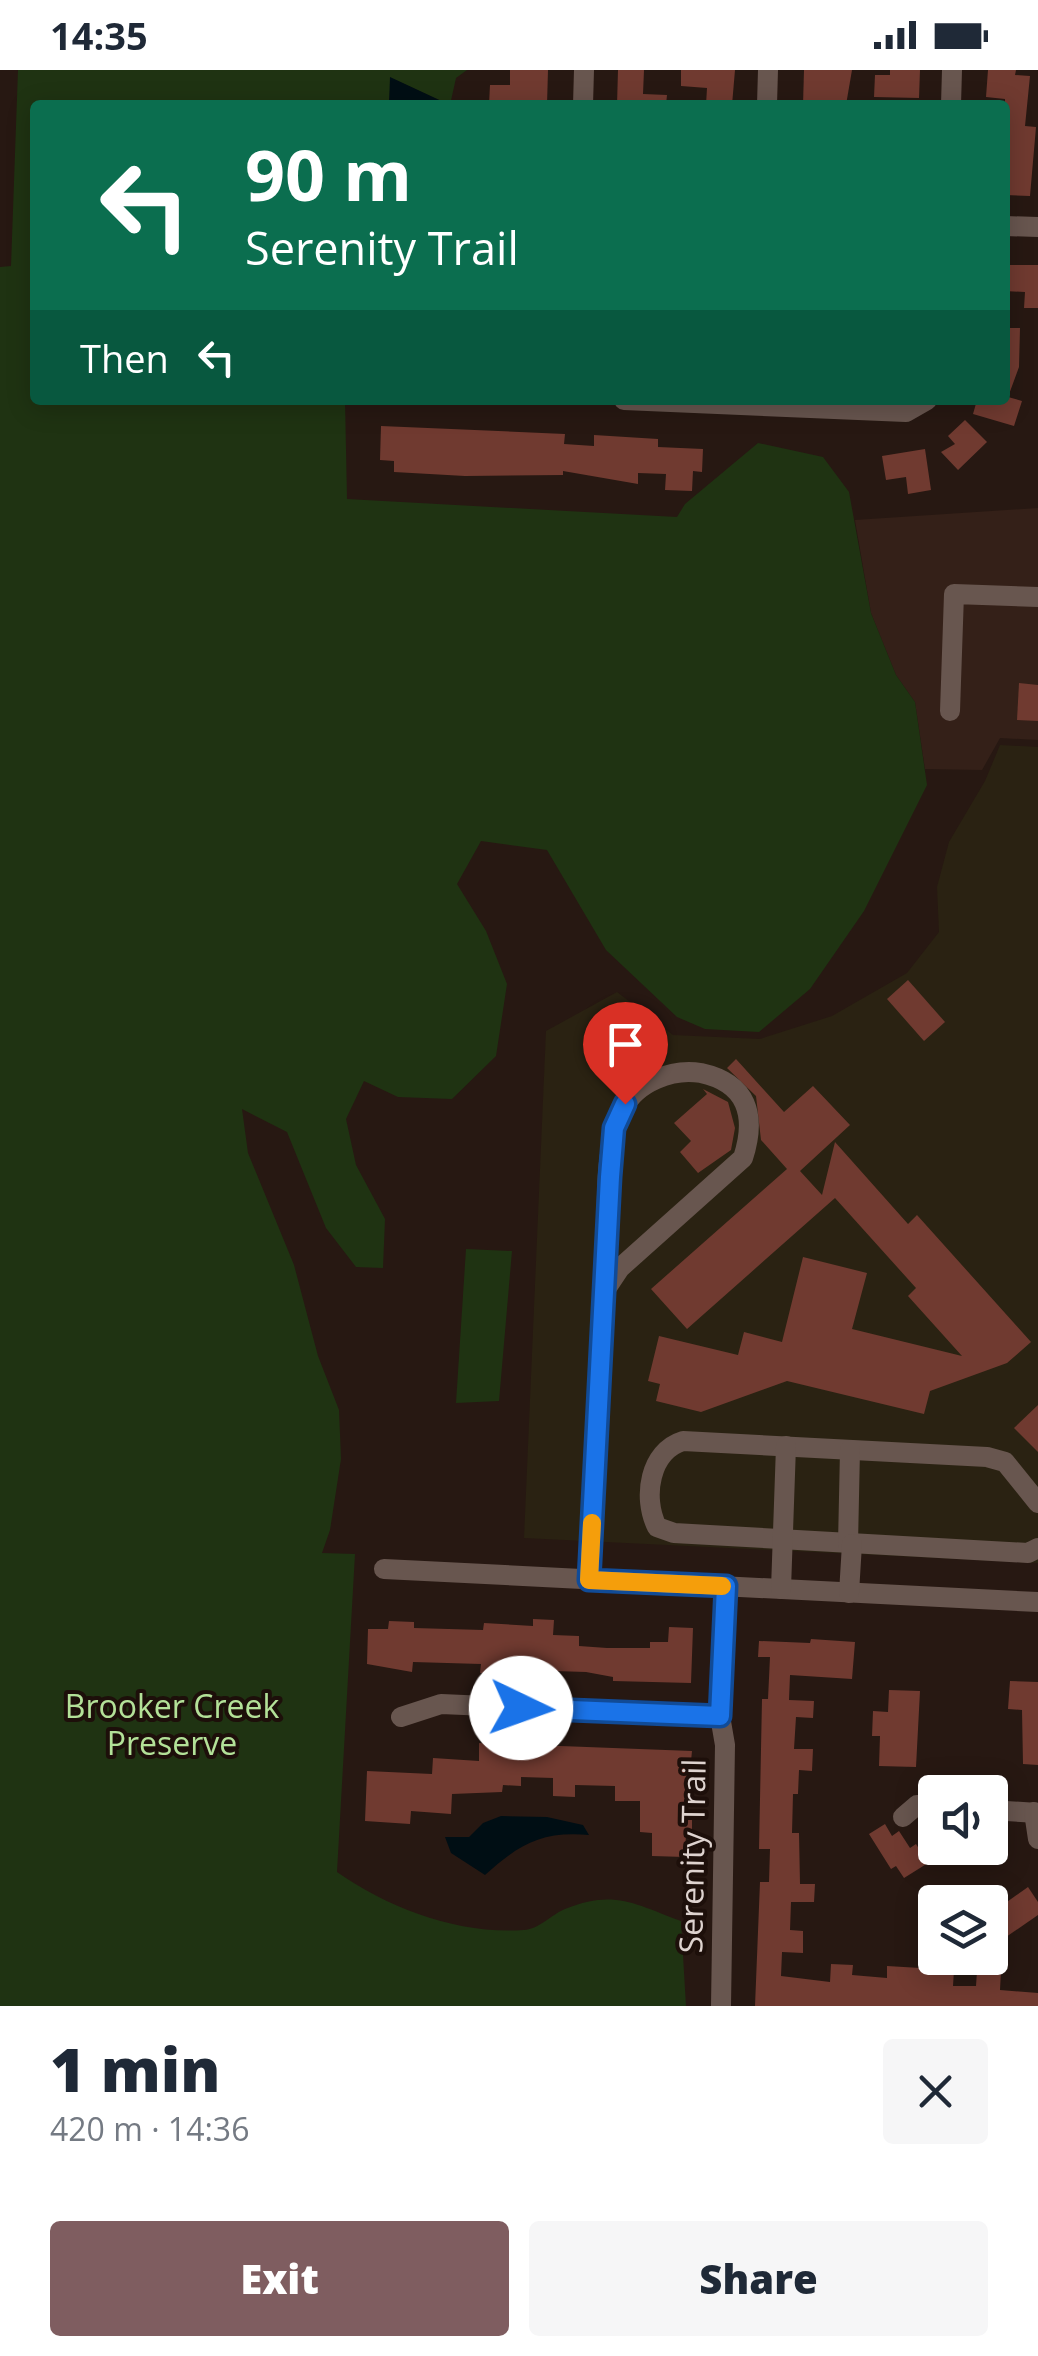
<!DOCTYPE html>
<html lang="en">
<head>
<meta charset="utf-8">
<style>
	:root { --surface:#fff; --page:#f6f6f7; --text:#1f2937; --muted:#747a83; --accent:#7f5d60 }
	body { margin:0; font-family:"Open Sans",sans-serif; background:var(--page); color:var(--text); height:100vh; display:flex; flex-direction:column; font-size:38px; white-space:nowrap }
	* { box-sizing:border-box; margin:0 }
	p { font-size:32px; color:var(--muted) }
	.icon { flex:none; width:55px; height:55px; fill:none; stroke:currentColor; stroke-width:2; stroke-linecap:round; stroke-linejoin:round }
	.map { position:relative; height:1936px; overflow:hidden }
	.drawer { display:flex; flex-direction:column; background:var(--surface); flex:1 }
	.drawer>* { flex:none }
	.banner { position:absolute; left:30px; top:30px; width:980px; height:305px; border-radius:10px; box-shadow:0 5px 25px #0003; background:#0b6e4f; color:#fff; overflow:hidden }
	.tools { position:absolute; left:918px; top:1705px; display:grid; gap:20px }
	.tools a { display:grid; place-items:center; width:90px; height:90px; border-radius:10px; background:var(--surface); box-shadow:0 5px 25px #0003; font-size:50px }
	.pin { position:absolute; display:grid; place-items:center; width:85px; height:85px; color:#fff; margin:-102px -42px; border-radius:50% 50% 50% 0; rotate:-45deg; box-shadow:0 0 10px #0007 }
	.pin .icon { rotate:45deg }
	.me { position:absolute; width:110px; margin:-55px; rotate:93deg; stroke-linejoin:round; filter:drop-shadow(0 0 8px #0008) }
	.turn { display:flex; align-items:center; gap:35px; height:210px; padding:0 50px; font-size:45px }
	.turn .icon { width:130px; height:130px; stroke-width:2.5 }
	.turn b { display:block; font-size:70px; line-height:85px }
	.then { display:flex; align-items:center; height:95px; padding:0 50px; background:#0003; gap:20px; font-size:38px }
	.round { display:grid; place-items:center; flex:none; width:105px; height:105px; border-radius:10px; background:var(--page) }
	.summary { display:flex; align-items:center; justify-content:space-between; height:170px; padding:0 50px }
	h1 { font-size:60px; font-weight:800; line-height:75px }
	.cta { display:flex; gap:20px; margin-top:auto; padding:20px 50px }
	.cta a { flex:1; height:115px; border-radius:10px; background:var(--accent); color:#fff; font-size:40px; font-weight:800; line-height:115px; text-align:center }
	.cta a+a { background:var(--page); color:var(--text) }
	.status { display:flex; justify-content:space-between; align-items:center; height:70px; padding:0 50px; background:var(--surface); direction:ltr }
	.status svg { height:28px; fill:currentColor }
	.map>svg:first-child { display:block }
	.built { fill:#342018 }
	.education { fill:#2a2212 }
	.green { fill:#1f3312 }
	.water { fill:#000e14 }
	.building { fill:#703a30 }
	.lines { fill:none; stroke-linecap:round; stroke-linejoin:round }
	.minor { stroke:#68564f; stroke-width:20 }
	.route-casing { stroke:#114b97; stroke-width:25 }
	.route { stroke:#1a73e8; stroke-width:18 }
	.slow { stroke:#f59e0b; stroke-width:18 }
	.labels { text-anchor:middle; stroke-width:8; stroke-linejoin:round; paint-order:stroke }
	.park-label { font-size:32px; fill:#b3e198; stroke:#1d0f0a }
	.street-label { font-size:32px; fill:#ded3cf; stroke:#1d0f0a }
</style>
</head>
<body>
<div class="status"><b>14:35</b><svg viewBox="0 0 49 12"><path d="M0 12V9h3v3zM5 12V6h3v6zM10 12V3h3v9zM15 12V0h3v12zM26 1h20v11H26zM47 4h2v5h-2z"/></svg></div>
<div class="map">
<svg width="1038" height="1936" viewBox="0 0 1038 1936">
	<rect width="100%" height="100%" fill="#271812"/>
	<polygon class="built" points="1038,438 1038,670 1000,668 982,700 925,699 915,632 896,605 871,543 855,450"/>
	<polygon class="education" points="1000,675 1038,677 1038,1493 524,1468 546,961 617,922 673,965 760,969 832,946 907,903 939,862 937,817 949,772 985,711"/>
	<g class="green">
		<path d="M18 0H467L456 8 450 35 391 8 389 35H35V330H345L347 429 677 447 685 434 758 373 823 387 849 422 871 543 896 605 915 632 927 715 864 841 810 919 759 962 705 959 677 947 606 880 547 780 481 771 457 814 486 861 507 914 496 986 452 1029 398 1027 364 1011 346 1049 356 1095 385 1149 383 1198 356 1197 326 1158 287 1062 242 1039 248 1083 294 1195 318 1286 339 1340 341 1389 330 1460 322 1483 355 1484 337 1802C390 1839 460 1865 524 1860 539 1859 551 1845 565 1839 614 1819 635 1834 681 1851L686 1936H0V197L11 196Z"/>
		<polygon points="466,1179 512,1181 499,1331 456,1333"/>
	</g>
	<g class="water">
		<polygon points="390,7 450,35 389,35"/>
		<path d="M501 1746 547 1747 583 1755 589 1765C541 1761 520 1774 485 1805L451 1783 445 1767H469L483 1753Z"/>
	</g>
	<g class="building">
		<polygon points="510,0 548,0 547,35 489,35 490,15 510,15"/>
		<polygon points="618,0 644,0 643,24 667,25 666,35 617,35"/>
		<polygon points="681,0 735,0 732,35 706,35 707,18 681,16"/>
		<polygon points="804,0 852,0 846,35 803,35"/>
		<polygon points="890,0 920,0 919,28 874,27 875,5 890,5"/>
		<polygon points="988,0 1016,0 1015,5 1030,6 1025,56 1036,57 1030,126 1005,125 1005,29 986,27"/>
		<polygon points="1005,195 1038,195 1038,238 1024,238 1025,222 1005,221"/>
		<polygon points="1005,258 1020,258 1019,297 1008,327 1022,331 1014,356 973,344 977,330 1005,330"/>
		<polygon points="965,350 987,372 958,400 941,382 955,374 948,366"/>
		<polygon points="381,356 565,364 564,374 594,376 594,365 658,369 658,377 703,379 702,402 693,401 692,421 665,420 666,404 638,403 638,414 563,401 563,405 465,406 394,402 394,391 380,390"/>
		<polygon points="925,379 931,420 908,424 906,407 886,410 882,386"/>
		<polygon points="1019,613 1038,615 1038,651 1017,650"/>
		<polygon points="908,910 945,952 924,971 887,929"/>
		<polygon points="736,989 784,1042 813,1016 850,1055 800,1101 822,1125 835,1072 908,1154 917,1145 1031,1272 1007,1293 930,1321 924,1344 787,1311 701,1342 656,1331 660,1314 648,1311 659,1266 738,1285 744,1262 782,1272 803,1187 867,1203 852,1259 962,1286 908,1226 916,1218 835,1128 687,1259 651,1219 787,1099 761,1070 756,1026 727,998"/>
		<polygon points="703,1019 728,1032 735,1058 731,1080 698,1103 680,1082 691,1071 674,1053 707,1024"/>
		<polygon points="1038,1335 1038,1382 1014,1358"/>
		<polygon points="533,1549 554,1550 553,1565 579,1566 579,1576 607,1578 650,1578 650,1572 668,1572 669,1557 693,1558 691,1613 613,1611 613,1607 586,1602 554,1601 554,1607 480,1603 481,1594 413,1592 412,1602 367,1594 368,1559 388,1559 389,1551 414,1552 414,1558 483,1560 484,1553 533,1556"/>
		<polygon points="811,1569 855,1572 852,1609 790,1605 789,1630 814,1631 813,1648 796,1647 794,1679 813,1679 812,1701 799,1700 798,1724 793,1724 792,1763 799,1763 800,1814 815,1814 814,1832 791,1832 790,1860 803,1861 803,1883 782,1882 781,1906 830,1912 831,1894 853,1895 852,1905 887,1908 887,1896 954,1900 953,1916 976,1916 977,1901 1001,1901 1000,1920 1038,1923 1038,1936 755,1936 760,1812 769,1812 770,1779 759,1779 762,1629 768,1629 770,1587 758,1587 759,1571 810,1573"/>
		<polygon points="1010,1611 1038,1612 1038,1695 1023,1694 1022,1640 1008,1639"/>
		<polygon points="889,1620 920,1621 916,1697 879,1696 880,1666 872,1666 873,1641 888,1642"/>
		<polygon points="479,1673 692,1681 686,1742 692,1743 692,1764 686,1763 685,1787 652,1786 652,1763 640,1762 640,1731 615,1731 615,1716 575,1715 575,1727 553,1726 553,1708 521,1707 521,1716 503,1715 502,1722 452,1724 451,1744 411,1741 410,1754 365,1751 367,1701 432,1704 433,1688 479,1691"/>
		<polygon points="885,1754 892,1766 899,1761 910,1778 916,1774 928,1793 904,1808 896,1796 891,1799 869,1764"/>
		<polygon points="1028,1817 1038,1832 1038,1845 990,1878 990,1844"/>
	</g>
	<g class="lines">
		<g class="minor">
			<polyline points="583,35 584,0"/>
			<polyline points="767,35 768,0"/>
			<polyline points="951,35 952,0"/>
			<polyline points="1005,156 1038,157"/>
			<polyline points="624,330 906,342 927,330"/>
			<polyline points="950,641 954,524 1038,527"/>
			<path d="M1038 1433 1005 1392 987 1387 683 1371C650 1381 642 1427 657 1457L674 1463 1028 1483 1038 1478"/>
			<polyline points="848,1474 850,1380"/>
			<polyline points="384,1499 1038,1532"/>
			<path d="M589 1509C595 1403 600 1296 606 1189 608 1143 602 1081 623 1039 636 1012 673 998 701 1003 747 1013 757 1045 743 1088L620 1198 604 1222"/>
			<polyline points="781,1519 786,1376"/>
			<polyline points="849,1523 852,1474"/>
			<polyline points="401,1647 441,1634 720,1646"/>
			<polyline points="990,1740 1038,1743"/>
			<polyline points="1034,1742 1038,1769"/>
			<polyline points="903,1747 917,1735 935,1736"/>
			<polyline points="721,1936 725,1675 720,1646 726,1517"/>
		</g>
	</g>
	<g class="lines">
		<defs>
			<polyline id="route" points="521,1638 720,1646 726,1516 589,1510 610,1107 614,1058 625,1034"/>
		</defs>
		<use href="#route" class="route-casing"/>
		<use href="#route" class="route"/>
		<polyline class="slow" points="592,1453 589,1510 722,1516"/>
	</g>
	<g class="labels">
		<g class="park-label">
			<text x="172" y="1648">Brooker Creek<tspan x="172" dy="37">Preserve</tspan></text>
		</g>
		<g class="street-label">
			<text transform="translate(693 1786) rotate(-89)" y="11">Serenity Trail</text>
		</g>
	</g>
</svg>
<div class="tools">
<a><svg class="icon" aria-label="sound" viewBox="0 0 24 24"><path d="M4 9h4l5-4v14l-5-4H4zM17 9q2 3 0 6"/></svg></a>
<a><svg class="icon" aria-label="layers" viewBox="0 0 24 24"><path d="M12 4l9 5-9 5-9-5zM3 14l9 5 9-5"/></svg></a>
</div>
<div class="pin" style="left:625px;top:1034px;background:#d93025"><svg class="icon" aria-label="arrive" viewBox="0 0 24 24"><path d="M6 21V4h12l-3 4 3 4H6"/></svg></div>
<svg class="me" style="left:521px;top:1638px" viewBox="-20 -20 40 40"><circle r="19" fill="#fff"/><path d="M0-13L10 11 0 6-10 11z" fill="#1a73e8"/></svg>
<div class="banner">
<div class="turn"><svg class="icon" aria-label="left" viewBox="0 0 24 24"><path d="M17 20v-9H6M10 6l-5 5 5 5"/></svg><div><b>90 m</b>Serenity Trail</div></div>
<div class="then">Then<svg class="icon" aria-label="left" viewBox="0 0 24 24"><path d="M17 20v-9H6M10 6l-5 5 5 5"/></svg></div>
</div>
</div>
<section class="drawer">
<div class="summary"><div><h1>1 min</h1><p>420 m · 14:36</p></div><a class="round"><svg class="icon" aria-label="close" viewBox="0 0 24 24"><path d="M6 6l12 12M18 6L6 18"/></svg></a></div>
<div class="cta"><a>Exit</a><a>Share</a></div>
</section>
</body>
</html>
